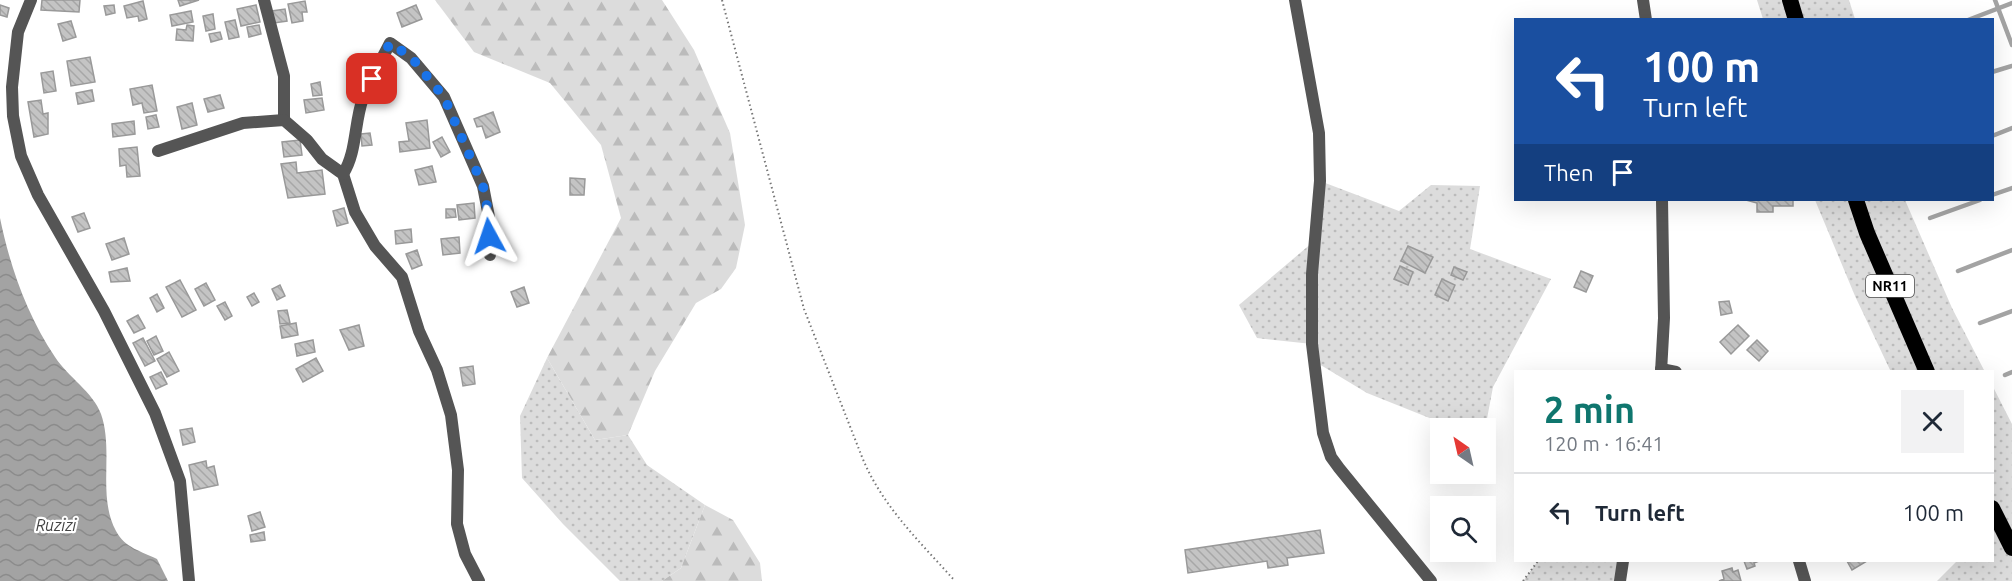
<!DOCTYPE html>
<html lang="en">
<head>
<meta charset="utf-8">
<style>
	:root { --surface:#fff; --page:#f2f2f3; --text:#1f2937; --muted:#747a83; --line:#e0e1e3; --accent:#0f766e }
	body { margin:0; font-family:Ubuntu,sans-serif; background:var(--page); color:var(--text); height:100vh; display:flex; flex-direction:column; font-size:22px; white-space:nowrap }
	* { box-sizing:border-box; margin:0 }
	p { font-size:20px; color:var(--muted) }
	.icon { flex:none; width:33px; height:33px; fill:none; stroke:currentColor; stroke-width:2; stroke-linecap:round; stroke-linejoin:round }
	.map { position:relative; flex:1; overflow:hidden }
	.sheet { position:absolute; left:1514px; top:370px; width:480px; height:192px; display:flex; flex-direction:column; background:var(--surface); border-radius:0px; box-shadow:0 6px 24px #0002 }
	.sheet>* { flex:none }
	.banner { position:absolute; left:1514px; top:18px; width:480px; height:183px; border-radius:0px; box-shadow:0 6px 24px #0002; background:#1a4fa0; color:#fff; overflow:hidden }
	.needle { width:39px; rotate:326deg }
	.fabs { position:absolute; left:1430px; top:418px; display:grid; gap:12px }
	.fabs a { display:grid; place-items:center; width:66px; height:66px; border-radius:0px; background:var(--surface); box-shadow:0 6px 24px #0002; font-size:30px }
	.pin { position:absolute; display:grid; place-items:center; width:51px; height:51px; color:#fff; margin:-26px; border-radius:12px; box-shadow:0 3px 9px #0006 }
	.me { position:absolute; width:66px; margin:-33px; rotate:355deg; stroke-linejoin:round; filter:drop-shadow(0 0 4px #0008) }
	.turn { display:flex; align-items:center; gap:21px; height:126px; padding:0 30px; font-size:27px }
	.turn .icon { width:78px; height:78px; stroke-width:2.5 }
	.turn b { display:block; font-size:42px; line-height:51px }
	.then { display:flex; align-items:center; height:57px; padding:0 30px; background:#0003; gap:12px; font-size:22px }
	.round { display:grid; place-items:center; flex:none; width:63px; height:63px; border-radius:0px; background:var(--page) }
	.head { display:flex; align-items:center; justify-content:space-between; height:102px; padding:0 30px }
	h1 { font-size:36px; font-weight:700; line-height:45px; color:var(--accent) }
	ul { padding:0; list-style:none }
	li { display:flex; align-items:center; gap:18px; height:78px; padding:0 30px; border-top:2px solid var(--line) }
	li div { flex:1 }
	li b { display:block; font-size:22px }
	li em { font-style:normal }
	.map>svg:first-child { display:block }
	.grass { fill:url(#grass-dots) }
	.forest { fill:url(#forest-firs) }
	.water { fill:url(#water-waves) }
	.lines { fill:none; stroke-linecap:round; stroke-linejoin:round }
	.stream { stroke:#a3a3a3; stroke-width:4.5 }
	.building { fill:url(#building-back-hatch); stroke:#999; stroke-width:1.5 }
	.path { stroke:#777; stroke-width:2; stroke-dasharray:1.5 3; stroke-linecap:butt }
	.minor { stroke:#555; stroke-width:12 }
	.trunk { stroke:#000; stroke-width:16 }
	.route { stroke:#1a73e8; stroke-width:10; stroke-dasharray:0 18 }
	.labels { text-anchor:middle; stroke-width:4.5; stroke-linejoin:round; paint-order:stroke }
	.shield { fill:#fff; stroke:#4c4c4c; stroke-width:1.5 }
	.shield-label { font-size:14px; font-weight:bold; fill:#000 }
	.water-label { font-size:16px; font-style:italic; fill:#444; stroke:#fff }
</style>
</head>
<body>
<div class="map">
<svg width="2012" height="581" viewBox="0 0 2012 581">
	<defs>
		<pattern id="grass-dots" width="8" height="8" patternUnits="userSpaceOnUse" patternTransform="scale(1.5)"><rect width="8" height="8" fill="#dcdcdc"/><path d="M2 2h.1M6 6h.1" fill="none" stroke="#bbb" stroke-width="1.8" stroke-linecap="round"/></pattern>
		<pattern id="forest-firs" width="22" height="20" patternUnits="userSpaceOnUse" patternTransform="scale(1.5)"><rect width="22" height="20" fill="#dcdcdc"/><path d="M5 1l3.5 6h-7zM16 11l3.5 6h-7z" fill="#bbb"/></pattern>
		<pattern id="water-waves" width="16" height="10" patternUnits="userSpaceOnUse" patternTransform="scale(1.5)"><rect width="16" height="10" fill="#a3a3a3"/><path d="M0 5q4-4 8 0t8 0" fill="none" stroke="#8b8b8b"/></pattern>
		<pattern id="building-back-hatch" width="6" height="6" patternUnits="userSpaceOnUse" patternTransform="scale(1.5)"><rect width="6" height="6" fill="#c4c4c4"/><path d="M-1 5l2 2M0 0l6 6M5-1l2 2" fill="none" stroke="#a7a7a7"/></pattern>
	</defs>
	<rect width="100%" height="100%" fill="#fff"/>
	<g class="grass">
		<polygon points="1757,0 1849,0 1855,19 1763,19"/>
		<polygon points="1320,181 1399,211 1431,185 1480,186 1470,249 1551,279 1493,387 1486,424 1437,421 1367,393 1314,361 1312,344 1257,338 1239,305 1313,242"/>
		<polygon points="1815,200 1905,200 1952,308 1985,372 1891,372 1855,296"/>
		<polygon points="547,358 595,440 628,435 647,465 705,505 681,568 662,581 620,581 563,524 522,478 520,416"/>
		<polygon points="1992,385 2012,424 2012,581 1937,581 1957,561 1992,561"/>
		<polygon points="1538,561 1623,561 1620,581 1523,581"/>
	</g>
	<g class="forest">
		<polygon points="435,0 662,0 694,50 730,133 745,225 736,268 721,289 696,303 655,371 628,435 595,440 547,358 621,218 601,145 550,83 474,52"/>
		<polygon points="705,505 733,520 760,563 762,581 662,581 681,568"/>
	</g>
	<path class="water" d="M0 218C10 267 27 315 55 357 68 377 93 392 101 414 114 451 97 496 116 531 125 548 141 551 157 559L168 581H0Z"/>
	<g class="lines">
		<g class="stream">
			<polyline points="1995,0 2012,45"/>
			<polyline points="1968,20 2012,3"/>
			<polyline points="1992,72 2012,66"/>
			<polyline points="1992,136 2012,128"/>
			<polyline points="1992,195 2012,188"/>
			<polyline points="1930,218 1980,200"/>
			<polyline points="1958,271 2012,250"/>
			<polyline points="1980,323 2012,311"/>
			<polyline points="2005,375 2012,372"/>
		</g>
	</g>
	<g class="building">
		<polygon points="42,0 80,0 79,12 41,10"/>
		<polygon points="178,0 199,0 180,6"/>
		<polygon points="143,1 147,19 139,21 138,16 127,18 124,6"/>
		<polygon points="305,1 307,12 302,12 303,21 292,23 288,4"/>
		<polygon points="0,5 9,8 7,17 0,15"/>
		<polygon points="114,5 115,13 106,15 104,6"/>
		<polygon points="256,5 260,22 241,26 237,9"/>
		<polygon points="416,5 422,19 402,27 397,13"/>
		<polygon points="285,9 287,21 274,23 272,11"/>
		<polygon points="191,11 193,22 172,26 170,15"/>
		<polygon points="213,14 215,29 206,31 203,16"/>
		<polygon points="235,20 239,37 229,39 225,22"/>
		<polygon points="71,21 76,37 63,41 58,24"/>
		<polygon points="187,25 194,26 193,41 176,40 177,29 186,30"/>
		<polygon points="259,25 261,34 249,37 247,27"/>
		<polygon points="220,32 222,39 211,42 209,34"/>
		<polygon points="90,57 95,82 71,86 67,61"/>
		<polygon points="53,71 56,91 44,93 41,73"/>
		<polygon points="320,82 322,95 313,96 311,84"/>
		<polygon points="152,85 157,111 144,113 142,103 133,105 130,89"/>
		<polygon points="92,90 94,101 78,104 76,93"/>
		<polygon points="220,95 224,108 208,112 204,99"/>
		<polygon points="322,98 324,110 306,113 304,100"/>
		<polygon points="41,100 43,114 48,113 48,134 34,137 28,102"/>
		<polygon points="192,103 197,125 182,129 177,107"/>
		<polygon points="493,112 500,132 486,138 482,126 477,127 474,119"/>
		<polygon points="156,115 159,127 148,129 146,117"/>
		<polygon points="427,120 430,148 400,152 399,142 409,141 406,123"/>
		<polygon points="134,121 135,134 113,137 112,124"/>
		<polygon points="370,133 372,145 362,146 361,134"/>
		<polygon points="442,137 450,152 441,157 433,142"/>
		<polygon points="300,140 302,155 284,157 282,142"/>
		<polygon points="137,147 140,176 127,177 126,165 120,166 119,149"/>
		<polygon points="296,162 297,173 322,170 325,194 288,198 281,164"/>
		<polygon points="432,166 436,182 419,185 415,170"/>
		<polygon points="570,178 585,179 584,195 570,195"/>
		<polygon points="1746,200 1793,200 1793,206 1773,206 1773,212 1757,212 1757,203"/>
		<polygon points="474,203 475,218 459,220 457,205"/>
		<polygon points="344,208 348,223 337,226 333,211"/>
		<polygon points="446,209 455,209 456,217 446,218"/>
		<polygon points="84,213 90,228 78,232 72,217"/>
		<polygon points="411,229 412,242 396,244 395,231"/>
		<polygon points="459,237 460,253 443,255 441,239"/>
		<polygon points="124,238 129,254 112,260 106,244"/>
		<polygon points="1408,246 1433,257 1425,273 1401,261"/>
		<polygon points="417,250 422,265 412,269 406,254"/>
		<polygon points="1400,266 1413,272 1408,285 1394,279"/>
		<polygon points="1454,267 1467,272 1463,280 1451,275"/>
		<polygon points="127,268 130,281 111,282 109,272"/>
		<polygon points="1581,271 1593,276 1586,292 1574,287"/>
		<polygon points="1442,279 1455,285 1448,301 1435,295"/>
		<polygon points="180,280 196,310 182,317 166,287"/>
		<polygon points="206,283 215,300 204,306 195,289"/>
		<polygon points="280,285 285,296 277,300 272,289"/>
		<polygon points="524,287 529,303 517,307 511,292"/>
		<polygon points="254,293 259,302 252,306 247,297"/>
		<polygon points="157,294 164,308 157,312 150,298"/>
		<polygon points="1729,301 1732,313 1721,315 1719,302"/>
		<polygon points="225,302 232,316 225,320 217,306"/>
		<polygon points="287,310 290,323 280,324 278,311"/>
		<polygon points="138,315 145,328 134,333 127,321"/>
		<polygon points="296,323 298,335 282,338 280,326"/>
		<polygon points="359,325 364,346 349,350 340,330"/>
		<polygon points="1738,325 1749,336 1731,354 1720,342"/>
		<polygon points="156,336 163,351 154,355 147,341"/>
		<polygon points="143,338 155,361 145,366 133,343"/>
		<polygon points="313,340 315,352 297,356 295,344"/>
		<polygon points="1757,340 1768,351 1759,361 1747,350"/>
		<polygon points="169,352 179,371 167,377 157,359"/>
		<polygon points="316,358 323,371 303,382 296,369"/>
		<polygon points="473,366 475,384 463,386 460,368"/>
		<polygon points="161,372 167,384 156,389 150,377"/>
		<polygon points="192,428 195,442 183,445 180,430"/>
		<polygon points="206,461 207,468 214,466 218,485 194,490 189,465"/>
		<polygon points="260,512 265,527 252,531 248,516"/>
		<polygon points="1320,530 1324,553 1287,558 1288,565 1268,568 1267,561 1188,573 1185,550"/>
		<polygon points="264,532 265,540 251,542 250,535"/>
		<polygon points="1744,561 1759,561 1754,563 1755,566 1747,569"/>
		<polygon points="1847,561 1867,561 1852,570"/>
		<polygon points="1732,568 1733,572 1738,570 1741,581 1719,581 1724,579 1722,571"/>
	</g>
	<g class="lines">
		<g class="path">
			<path d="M722 0 804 309 862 457C882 506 920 542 955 581"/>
			<polyline points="1523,581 1538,561"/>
		</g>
		<g class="minor">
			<polyline points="31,0 18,32 12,87 13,116 21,156 38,195 104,311 155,413 180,481 189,581"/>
			<polyline points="264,0 284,76 284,120"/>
			<polyline points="1295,0 1319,133 1320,181 1312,274 1312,344 1323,433 1331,457 1339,468 1431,581"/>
			<polyline points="1643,0 1646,20"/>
			<polyline points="158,151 243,123 284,120 307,140 322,159 343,174 355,212 375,246 402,277 419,331 437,370 451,415 458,470 457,524 465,554 479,581"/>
			<path d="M343 174C357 152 354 123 363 98 370 79 381 61 390 43L411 58 444 97 483 186 489 217 490 255"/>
			<polyline points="1661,369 1676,372"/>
			<polyline points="1661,372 1664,318 1662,200"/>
			<polyline points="1799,561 1805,581"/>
			<polyline points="1620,581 1623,561"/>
		</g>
		<g class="trunk">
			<polyline points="1790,0 1796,20"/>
			<polyline points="1856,200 1867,233 1927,372"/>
			<polyline points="1992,508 2012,548"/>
		</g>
	</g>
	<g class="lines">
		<polyline class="route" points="372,79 390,43 411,57 444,97 483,186 489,217 489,236"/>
	</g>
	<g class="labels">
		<rect class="shield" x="1866" y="275" width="48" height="22" rx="4.5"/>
		<g class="shield-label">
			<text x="1890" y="291">NR11</text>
		</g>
		<g class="water-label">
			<text x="56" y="531">Ruzizi</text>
		</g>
	</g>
</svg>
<div class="fabs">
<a><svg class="needle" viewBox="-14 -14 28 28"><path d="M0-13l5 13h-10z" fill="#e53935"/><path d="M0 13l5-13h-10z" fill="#747a83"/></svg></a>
<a><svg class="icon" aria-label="search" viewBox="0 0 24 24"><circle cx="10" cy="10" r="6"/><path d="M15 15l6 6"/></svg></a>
</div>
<div class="pin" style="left:372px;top:79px;background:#d93025"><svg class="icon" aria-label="arrive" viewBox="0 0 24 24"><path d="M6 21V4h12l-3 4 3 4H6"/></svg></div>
<svg class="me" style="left:489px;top:236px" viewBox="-20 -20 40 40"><path d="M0-17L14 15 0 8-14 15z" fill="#1a73e8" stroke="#fff" stroke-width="4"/></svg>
<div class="banner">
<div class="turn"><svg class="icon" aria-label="left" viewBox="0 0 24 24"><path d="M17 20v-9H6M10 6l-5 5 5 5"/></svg><div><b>100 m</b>Turn left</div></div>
<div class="then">Then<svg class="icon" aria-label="arrive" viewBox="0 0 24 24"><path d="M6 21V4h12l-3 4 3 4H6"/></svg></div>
</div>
<section class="sheet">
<div class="head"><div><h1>2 min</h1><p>120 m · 16:41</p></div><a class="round"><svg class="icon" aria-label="close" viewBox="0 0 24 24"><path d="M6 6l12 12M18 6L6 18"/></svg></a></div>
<ul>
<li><svg class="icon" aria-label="left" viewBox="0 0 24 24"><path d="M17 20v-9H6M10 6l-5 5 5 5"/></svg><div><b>Turn left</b></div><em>100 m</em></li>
</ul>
</section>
</div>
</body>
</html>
